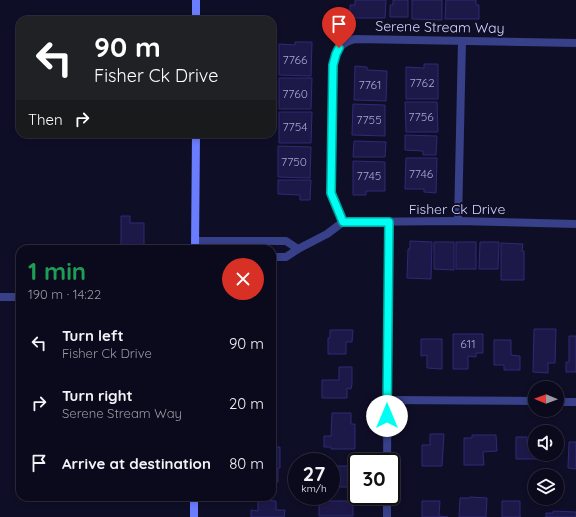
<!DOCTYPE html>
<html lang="en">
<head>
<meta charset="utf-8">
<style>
	:root { --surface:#0b0a1d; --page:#19182a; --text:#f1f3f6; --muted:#9a9aa4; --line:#2b2b3b }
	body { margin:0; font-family:Quicksand,sans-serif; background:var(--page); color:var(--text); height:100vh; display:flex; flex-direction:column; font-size:15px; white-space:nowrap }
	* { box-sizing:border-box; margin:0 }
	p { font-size:13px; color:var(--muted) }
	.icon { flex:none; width:22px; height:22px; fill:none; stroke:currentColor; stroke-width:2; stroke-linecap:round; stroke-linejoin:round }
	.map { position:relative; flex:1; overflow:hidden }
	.side { position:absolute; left:16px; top:245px; width:260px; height:256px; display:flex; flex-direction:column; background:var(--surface); border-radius:12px; box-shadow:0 2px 6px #0003,0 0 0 1px var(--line) }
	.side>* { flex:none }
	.hud { position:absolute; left:16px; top:16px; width:260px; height:122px; border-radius:12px; box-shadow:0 2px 6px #0003,0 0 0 1px var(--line); background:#202124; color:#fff; overflow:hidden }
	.needle { width:26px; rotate:271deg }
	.fabs { position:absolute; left:528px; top:381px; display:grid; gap:8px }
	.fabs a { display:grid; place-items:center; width:36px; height:36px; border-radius:50%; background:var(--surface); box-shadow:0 2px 6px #0003,0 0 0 1px var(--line); font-size:20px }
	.speed { position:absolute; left:288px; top:453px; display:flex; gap:8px; font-size:20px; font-weight:700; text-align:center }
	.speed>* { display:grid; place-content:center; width:52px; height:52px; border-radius:50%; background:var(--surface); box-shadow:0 2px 6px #0003,0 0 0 1px var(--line); line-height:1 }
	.speed small { font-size:10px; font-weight:400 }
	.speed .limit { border:2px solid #111; border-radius:6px; background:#fff; color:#111 }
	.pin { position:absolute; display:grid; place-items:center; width:34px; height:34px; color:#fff; margin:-41px -17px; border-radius:50% 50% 50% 0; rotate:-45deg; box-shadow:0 0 4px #0007 }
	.pin .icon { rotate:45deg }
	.me { position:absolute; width:44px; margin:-22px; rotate:0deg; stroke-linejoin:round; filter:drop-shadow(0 0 3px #0008) }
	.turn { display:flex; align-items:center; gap:14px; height:84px; padding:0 12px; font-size:18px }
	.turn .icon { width:52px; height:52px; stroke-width:2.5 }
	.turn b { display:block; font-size:28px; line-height:34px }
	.then { display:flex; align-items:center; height:38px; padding:0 12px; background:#0003; gap:8px; font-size:15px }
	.round { display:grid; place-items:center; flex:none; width:42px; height:42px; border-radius:21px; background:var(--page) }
	.summary { display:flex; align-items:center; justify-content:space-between; height:68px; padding:0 12px }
	h1 { font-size:24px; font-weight:700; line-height:30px; color:#1e9e55 }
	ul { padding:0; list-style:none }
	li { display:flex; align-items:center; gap:12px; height:60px; padding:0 12px }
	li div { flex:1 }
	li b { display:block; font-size:15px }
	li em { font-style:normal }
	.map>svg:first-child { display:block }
	.building { fill:#1c1949; stroke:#2e2a76 }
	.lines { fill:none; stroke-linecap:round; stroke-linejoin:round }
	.street { stroke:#374088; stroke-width:8 }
	.secondary { stroke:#6b7dff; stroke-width:8 }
	.route-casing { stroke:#00a69e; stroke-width:10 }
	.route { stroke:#00fff3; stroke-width:7 }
	.labels { text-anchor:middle; stroke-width:4; stroke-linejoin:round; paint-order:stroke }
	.number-label { font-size:12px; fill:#a6a7d2 }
	.street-label { font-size:14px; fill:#d4d6ff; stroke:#0f0e27 }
</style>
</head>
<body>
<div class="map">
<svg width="576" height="517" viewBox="0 0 576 517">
	<rect width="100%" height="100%" fill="#0f0e27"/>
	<g class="building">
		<polygon points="355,0 386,0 385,18 350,18 350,5 355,5"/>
		<polygon points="393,0 408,0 408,17 390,17 390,5 393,5"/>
		<polygon points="412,0 442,0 442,20 412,19"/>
		<polygon points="446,0 476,0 476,5 479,5 479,19 445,19"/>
		<polygon points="295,42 312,42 311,76 279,75 279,44 295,45"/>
		<polygon points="424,64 438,64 438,99 406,99 406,67 424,68"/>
		<polygon points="355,66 367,67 367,70 387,71 386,101 354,100"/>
		<polygon points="279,78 312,78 311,109 279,109"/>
		<polygon points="405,102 437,102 438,132 406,132"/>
		<polygon points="353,104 385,105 385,136 352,135"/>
		<polygon points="279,112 312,112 311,143 279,143"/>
		<polygon points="405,135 437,136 436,155 423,155 423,151 405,150"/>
		<polygon points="354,141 386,142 385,157 353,157"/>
		<polygon points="278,146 311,147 310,178 278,177"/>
		<polygon points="406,158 437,158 436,193 424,192 424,189 405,189"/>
		<polygon points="353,161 385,162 385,191 366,191 366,195 353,195"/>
		<polygon points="278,180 311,180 310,200 300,200 300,195 278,194"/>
		<polygon points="121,216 130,216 130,223 144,223 144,247 121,247"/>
		<polygon points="410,241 432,242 431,279 407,278 408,249 410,249"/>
		<polygon points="434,242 454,242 454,270 434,269"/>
		<rect x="456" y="242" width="20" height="27"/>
		<polygon points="480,242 499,242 498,269 479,269"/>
		<polygon points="501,243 523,244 522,251 524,251 524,280 501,280"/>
		<polygon points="534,329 556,329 555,363 548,363 548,373 533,372"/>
		<polygon points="330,330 353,330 352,342 346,342 346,354 328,354 328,338 330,338"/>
		<polygon points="453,334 483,334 483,353 476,353 476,357 468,356 468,369 453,369"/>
		<polygon points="569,336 576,336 576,372 566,372 566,362 569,362"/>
		<polygon points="421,339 442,339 442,369 427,368 427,355 421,356"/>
		<polygon points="494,340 511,340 511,355 520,356 520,370 504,370 504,365 494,365"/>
		<polygon points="339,367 352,367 352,384 351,389 347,388 347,398 322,398 322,380 339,380"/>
		<polygon points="332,413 351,413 351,424 355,424 355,449 331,449 331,447 324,447 324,436 331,436"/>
		<polygon points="430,434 444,434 442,466 422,466 422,445 430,445"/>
		<polygon points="472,435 496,435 497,451 483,452 484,465 464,465 464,438 472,438"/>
		<polygon points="516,437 527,437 527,443 535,443 535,454 545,454 544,459 516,459"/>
		<polygon points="569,442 576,442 576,469 568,468"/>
		<polygon points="272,447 280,447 280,468 278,468 278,482 272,482"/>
		<polygon points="331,466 353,466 353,475 349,475 349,487 331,487"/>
		<polygon points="470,497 487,498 486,517 459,517 460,498 470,498"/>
		<polygon points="258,500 276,501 276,510 285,510 284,517 251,517 251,510 258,511"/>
		<rect x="319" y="501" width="34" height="15"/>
		<polygon points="422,501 440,501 439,516 448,517 422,517"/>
		<polygon points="502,501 520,501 520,517 521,517 502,517"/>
		<polygon points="553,511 576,512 576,517 546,517 546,513 553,513"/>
	</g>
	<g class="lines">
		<g class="street">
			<polyline points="458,221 462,41"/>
			<path d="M343 222 331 193 333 65C336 52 340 42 355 39L576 43"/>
			<polyline points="196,241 286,241 298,249"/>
			<polyline points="272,257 286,257 298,249 327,234 343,222 458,221 576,224"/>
			<polyline points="0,297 20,297"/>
			<polyline points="387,400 535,401"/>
			<polyline points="557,402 576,402"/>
			<polyline points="387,462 389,222"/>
			<polyline points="387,517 387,496"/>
		</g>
		<g class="secondary">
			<polyline points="196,20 196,0"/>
			<polyline points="195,249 196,134"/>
			<polyline points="194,517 194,497"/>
		</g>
	</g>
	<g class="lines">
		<defs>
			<polyline id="route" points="339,48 336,54 333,65 331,193 343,222 389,222 387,416"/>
		</defs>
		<use href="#route" class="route-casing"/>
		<use href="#route" class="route"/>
	</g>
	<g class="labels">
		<g class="number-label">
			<text x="295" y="64">7766</text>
			<text x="422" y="87">7762</text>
			<text x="370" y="89">7761</text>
			<text x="295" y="98">7760</text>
			<text x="421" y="121">7756</text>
			<text x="369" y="124">7755</text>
			<text x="295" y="131">7754</text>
			<text x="294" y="166">7750</text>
			<text x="421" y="178">7746</text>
			<text x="369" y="180">7745</text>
			<text x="468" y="348">611</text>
		</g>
		<g class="street-label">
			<text transform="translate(440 27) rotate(1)" y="5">Serene Stream Way</text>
			<text x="457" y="214">Fisher Ck Drive</text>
		</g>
	</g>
</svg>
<div class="fabs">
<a><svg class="needle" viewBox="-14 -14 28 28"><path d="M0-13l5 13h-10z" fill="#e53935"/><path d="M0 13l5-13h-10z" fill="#9a9aa4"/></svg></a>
<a><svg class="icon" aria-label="sound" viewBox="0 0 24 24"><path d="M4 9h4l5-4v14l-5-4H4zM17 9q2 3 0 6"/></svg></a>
<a><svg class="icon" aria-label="layers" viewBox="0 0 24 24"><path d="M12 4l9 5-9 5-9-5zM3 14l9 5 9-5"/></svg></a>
</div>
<div class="speed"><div>27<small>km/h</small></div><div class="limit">30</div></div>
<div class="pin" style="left:339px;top:48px;background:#d93025"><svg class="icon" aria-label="arrive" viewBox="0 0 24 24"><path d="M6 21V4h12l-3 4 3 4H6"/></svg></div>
<svg class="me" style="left:387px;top:416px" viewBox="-20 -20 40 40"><circle r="19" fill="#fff"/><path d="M0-13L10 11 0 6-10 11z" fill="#00fff3"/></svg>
<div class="hud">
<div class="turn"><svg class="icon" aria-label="left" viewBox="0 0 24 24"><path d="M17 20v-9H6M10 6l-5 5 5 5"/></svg><div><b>90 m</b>Fisher Ck Drive</div></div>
<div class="then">Then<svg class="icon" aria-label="right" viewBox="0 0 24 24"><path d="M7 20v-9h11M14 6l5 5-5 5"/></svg></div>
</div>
<section class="side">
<div class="summary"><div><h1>1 min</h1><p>190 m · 14:22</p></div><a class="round" style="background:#d93025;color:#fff"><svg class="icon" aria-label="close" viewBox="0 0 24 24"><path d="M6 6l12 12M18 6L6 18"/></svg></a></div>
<ul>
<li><svg class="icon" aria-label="left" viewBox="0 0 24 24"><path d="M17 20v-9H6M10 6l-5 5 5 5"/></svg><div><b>Turn left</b><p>Fisher Ck Drive</p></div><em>90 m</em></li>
<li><svg class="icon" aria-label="right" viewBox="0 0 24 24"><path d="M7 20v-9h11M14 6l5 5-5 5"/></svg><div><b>Turn right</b><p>Serene Stream Way</p></div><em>20 m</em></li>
<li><svg class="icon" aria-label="arrive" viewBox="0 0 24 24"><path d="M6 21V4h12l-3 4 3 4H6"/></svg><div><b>Arrive at destination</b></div><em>80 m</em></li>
</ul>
</section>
</div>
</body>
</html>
